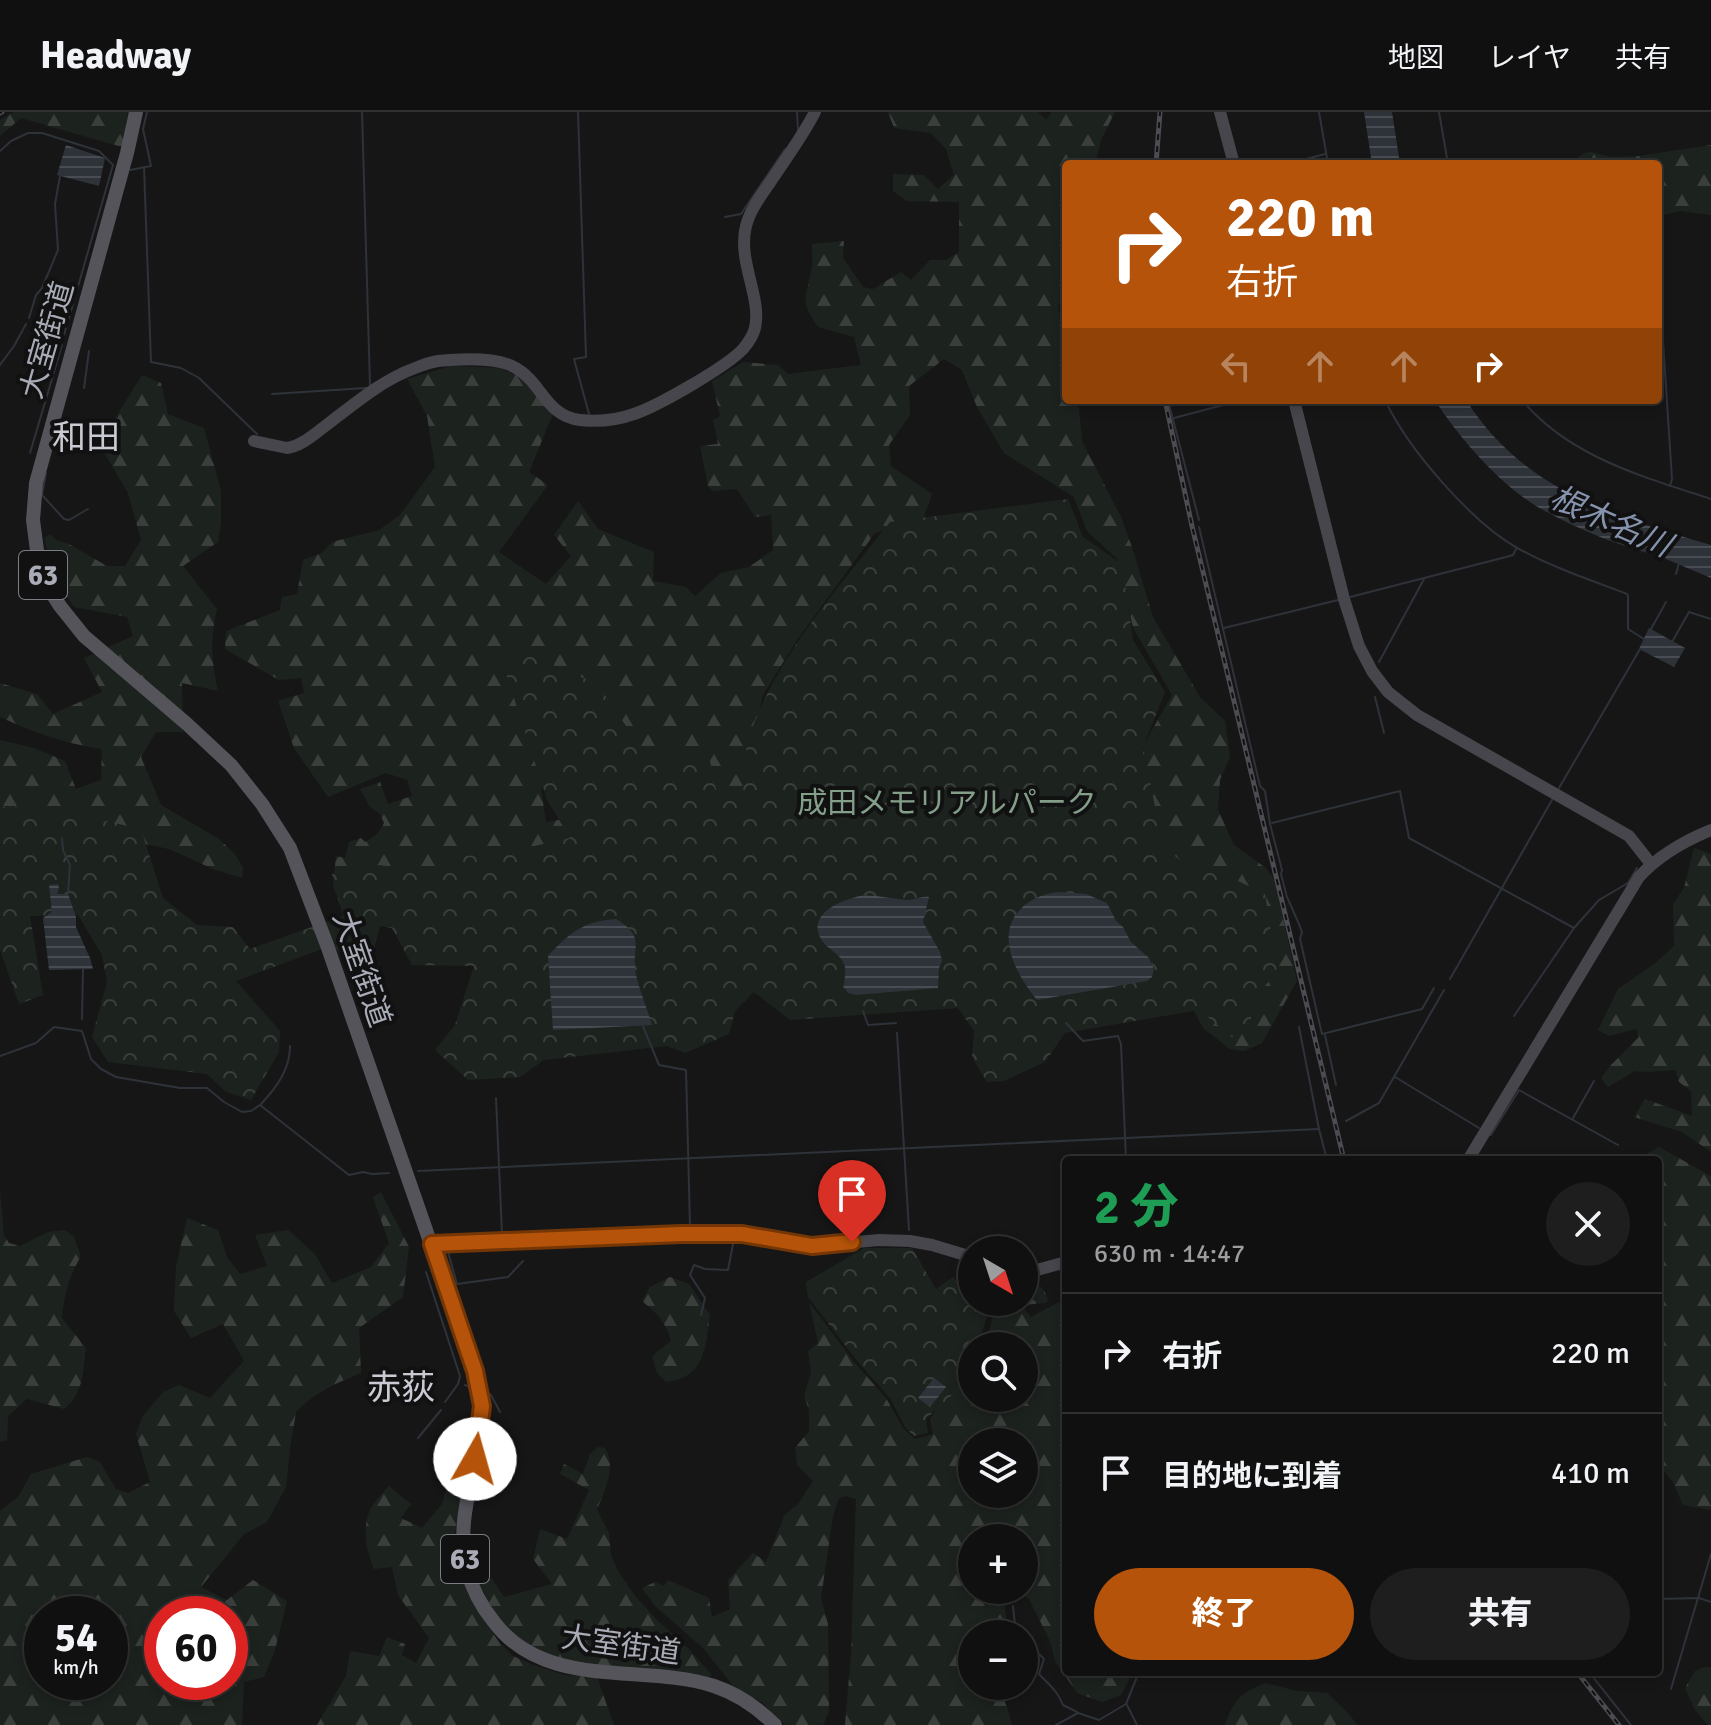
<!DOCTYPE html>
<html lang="ja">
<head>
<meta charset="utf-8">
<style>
	:root { --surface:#101011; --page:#1e1e1f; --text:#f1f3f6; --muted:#9c9d9f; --line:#303031; --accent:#b45309 }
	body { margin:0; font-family:Signika,"Noto Sans JP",sans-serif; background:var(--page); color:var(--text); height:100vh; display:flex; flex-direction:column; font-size:30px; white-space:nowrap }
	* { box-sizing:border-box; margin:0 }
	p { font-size:26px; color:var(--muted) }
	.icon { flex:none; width:44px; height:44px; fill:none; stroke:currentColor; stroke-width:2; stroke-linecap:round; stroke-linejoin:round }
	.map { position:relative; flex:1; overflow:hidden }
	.panel { position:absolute; left:1062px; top:1044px; width:600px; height:520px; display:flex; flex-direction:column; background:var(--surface); border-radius:8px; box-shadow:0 4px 12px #0003,0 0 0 2px var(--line) }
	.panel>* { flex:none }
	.banner { position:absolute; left:1062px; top:48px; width:600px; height:244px; border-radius:8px; box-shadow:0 4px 12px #0003,0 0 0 2px var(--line); background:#b45309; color:#fff; overflow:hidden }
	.needle { width:52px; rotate:141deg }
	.tools { position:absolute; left:958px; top:1124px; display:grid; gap:16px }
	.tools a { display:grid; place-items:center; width:80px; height:80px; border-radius:50%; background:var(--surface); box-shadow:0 4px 12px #0003,0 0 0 2px var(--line); font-size:40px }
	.speed { position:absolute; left:24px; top:1484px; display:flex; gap:16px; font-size:40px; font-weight:700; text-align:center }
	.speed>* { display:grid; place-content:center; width:104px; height:104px; border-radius:50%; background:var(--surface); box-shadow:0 4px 12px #0003,0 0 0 2px var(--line); line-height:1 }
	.speed small { font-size:20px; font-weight:400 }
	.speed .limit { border:12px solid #d22; background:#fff; color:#111 }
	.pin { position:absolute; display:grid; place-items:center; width:68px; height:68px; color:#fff; margin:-82px -34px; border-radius:50% 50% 50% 0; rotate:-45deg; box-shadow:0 0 8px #0007 }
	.pin .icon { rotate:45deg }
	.me { position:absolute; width:88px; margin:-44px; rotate:7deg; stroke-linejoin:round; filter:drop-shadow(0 0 6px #0008) }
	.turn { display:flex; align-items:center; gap:28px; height:168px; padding:0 32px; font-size:36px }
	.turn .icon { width:104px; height:104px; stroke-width:2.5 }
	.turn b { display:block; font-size:56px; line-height:68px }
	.lanes { display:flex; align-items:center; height:76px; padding:0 32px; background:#0003; justify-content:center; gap:40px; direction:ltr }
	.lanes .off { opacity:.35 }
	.round { display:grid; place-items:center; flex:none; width:84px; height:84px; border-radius:42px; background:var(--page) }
	.headline { display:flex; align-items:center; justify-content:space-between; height:136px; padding:0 32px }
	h1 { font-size:48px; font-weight:800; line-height:60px; color:#1e9e55 }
	.cta { display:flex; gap:16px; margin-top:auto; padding:16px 32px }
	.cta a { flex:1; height:92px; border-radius:48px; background:var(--accent); color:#fff; font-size:32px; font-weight:800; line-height:92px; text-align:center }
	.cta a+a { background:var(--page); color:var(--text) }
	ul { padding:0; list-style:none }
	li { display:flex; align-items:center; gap:24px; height:120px; padding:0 32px; border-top:2px solid var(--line) }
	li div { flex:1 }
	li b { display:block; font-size:30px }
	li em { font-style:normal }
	header { display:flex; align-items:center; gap:48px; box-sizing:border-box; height:112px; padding:0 40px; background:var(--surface); border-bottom:2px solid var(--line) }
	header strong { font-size:38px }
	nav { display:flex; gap:44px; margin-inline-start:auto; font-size:28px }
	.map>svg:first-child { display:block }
	.forest { fill:url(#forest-firs); fill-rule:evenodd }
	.cemetery { fill:url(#cemetery-stones) }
	.park { fill:url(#park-crowns) }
	.water { fill:url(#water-rules) }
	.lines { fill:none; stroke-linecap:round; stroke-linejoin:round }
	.stream { stroke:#2e3239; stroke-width:2 }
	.secondary { stroke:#46464c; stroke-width:12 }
	.primary { stroke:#54545a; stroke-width:14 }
	.rail-casing { stroke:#4b4b51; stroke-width:5 }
	.rail { stroke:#111112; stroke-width:2; stroke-dasharray:6; stroke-linecap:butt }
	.route-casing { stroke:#753606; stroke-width:20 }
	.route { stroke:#b45309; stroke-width:14 }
	.labels { text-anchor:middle; stroke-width:8; stroke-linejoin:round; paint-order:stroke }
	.shield { fill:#111112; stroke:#7b7d85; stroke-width:2 }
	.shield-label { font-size:28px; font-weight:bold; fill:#a9abb6 }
	.street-label { font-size:30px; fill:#a9abb6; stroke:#111112 }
	.park-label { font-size:30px; fill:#839e89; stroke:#111112 }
	.water-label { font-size:32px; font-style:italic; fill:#8593ac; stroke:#111112 }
	.quarter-label { font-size:34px; fill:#cacbd2; stroke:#111112 }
</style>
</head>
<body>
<header>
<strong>Headway</strong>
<nav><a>地図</a><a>レイヤ</a><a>共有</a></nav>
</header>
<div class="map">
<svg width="1711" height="1613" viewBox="0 0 1711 1613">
	<defs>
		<pattern id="forest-firs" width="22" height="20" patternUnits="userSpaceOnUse" patternTransform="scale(2)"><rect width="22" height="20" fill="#1c221e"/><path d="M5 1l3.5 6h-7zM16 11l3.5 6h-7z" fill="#3a3f3c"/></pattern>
		<pattern id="cemetery-stones" width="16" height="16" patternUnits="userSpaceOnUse" patternTransform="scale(2)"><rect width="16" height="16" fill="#1c221e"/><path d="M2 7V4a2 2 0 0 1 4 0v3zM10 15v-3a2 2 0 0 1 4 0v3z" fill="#3a3f3c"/></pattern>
		<pattern id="park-crowns" width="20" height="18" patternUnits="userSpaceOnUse" patternTransform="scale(2)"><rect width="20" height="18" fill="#1c221e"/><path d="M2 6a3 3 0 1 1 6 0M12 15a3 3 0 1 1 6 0" fill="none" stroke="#3a3f3c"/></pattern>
		<pattern id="water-rules" width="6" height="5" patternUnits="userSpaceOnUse" patternTransform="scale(2)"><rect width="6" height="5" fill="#2e3239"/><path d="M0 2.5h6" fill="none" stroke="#494d53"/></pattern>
	</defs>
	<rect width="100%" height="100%" fill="#161617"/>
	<g class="forest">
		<polygon points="14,0 128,0 122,35 21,6 0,24 0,8"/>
		<path d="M888 0H1038L1046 8 1052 0H1115L1101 28 1095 52H1066V167L1058 197 1066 219V288H1078L1082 329 1121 405 1133 438 1153 505 1200 585 1225 609 1230 645 1220 668 1218 698 1234 733 1266 756 1275 769 1297 869 1262 931 1244 939 1230 937 1203 916 1162 839 1192 764 1162 740 1149 692 1143 634 1172 583 1133 516 1117 447 1087 419 1074 385 1004 341 977 295 962 258 944 247 909 274 910 303 889 333 891 354 932 382 923 407 875 421 797 528 763 583 753 625 755 700 674 710 687 645 678 642 671 647 661 667 589 676H541L546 710 615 699 619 725 490 749C470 738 453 741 440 760L344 803 333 774 336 744 345 746 349 730 361 726 365 730C374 725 380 721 384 711L380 702 370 695 360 677 380 670 388 692 412 684 407 668 386 661 328 685 294 636 278 589 304 581 301 566 279 568 225 537 226 519 280 498 282 485 297 482 303 448 322 441 332 430 379 418 400 403 435 355 427 304 407 267 451 254 500 256 518 264 553 302 529 360 548 373 499 440 546 472 571 444 554 423 578 389 598 417 654 440 653 469 686 475 695 484 721 461 749 455 773 438 771 403 755 405 737 377 713 379 708 374 700 334 718 332 713 308 720 304 712 269 743 250 778 253 788 262 861 253 854 225 818 215C799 186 806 189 811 159 813 150 812 141 812 132L844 129 843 146 863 175 873 177 901 160 911 168 930 148H946L959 140V90L907 89 893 79V62L924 63 938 77 954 63 946 37 931 21 894 16Z"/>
		<polygon points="1711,33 1711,103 1680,99 1658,104 1658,52 1569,52 1584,41 1592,40 1610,45 1639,44"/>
		<path d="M142 263 161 271 168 302 204 316 221 379V411L218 430 183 454 217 497C210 530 211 546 218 579L182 571 183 620H156L141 645 161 693 219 727 235 742 243 756 242 766 213 757 169 737 130 729 0 752V628L34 636 65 649 76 677 101 668 102 637C66 632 33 620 0 605V571L37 582 53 602 102 580 84 546 133 524 127 505 74 495C59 474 50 451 44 426L50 422 58 429 67 431 107 454H125L141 428 128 381 99 332Z"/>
		<polygon points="1694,736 1711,742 1711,1040 1682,1020 1634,1005 1645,987 1692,1004 1691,979 1679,970 1675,958 1649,960 1635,959 1608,975 1601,966 1611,953 1639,925 1636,917 1609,924 1598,918 1618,877 1654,852 1674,834 1673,792 1684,776"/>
		<polygon points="1659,1035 1711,1064 1711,1398 1683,1393 1673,1370 1662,1357 1658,1358 1658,1048 1636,1048"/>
		<path d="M0 1079 4 1123 9 1131 20 1134 48 1120 65 1118 74 1125 81 1144C69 1165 64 1182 62 1206L86 1236C83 1259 84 1281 64 1297L27 1287 8 1304 7 1328 0 1330Z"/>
		<path d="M381 1080 409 1135 403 1185 359 1216 361 1261 333 1273 311 1286 296 1300 290 1337 286 1375 267 1410 244 1422 201 1475 227 1488 253 1468 287 1489 275 1538 264 1565 244 1570 242 1613H0V1399L18 1385 31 1362 87 1345 100 1350 116 1377 128 1381 150 1370 136 1322 143 1304 163 1280 179 1273 210 1286 244 1249 223 1212 191 1226 174 1199 176 1155 187 1106 218 1118 227 1145 240 1162 267 1154 255 1123 288 1118 315 1142 332 1171 371 1155 389 1131 373 1085ZM42 1502H110V1570H42ZM230 1502V1570H162V1502Z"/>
		<path d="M670 1165 689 1172 710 1203C706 1234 705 1266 666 1270L657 1261 652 1244 671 1229C666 1210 657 1201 642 1189L650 1175Z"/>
		<path d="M809 1190 854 1250 886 1286 903 1316 915 1327 933 1322 930 1307 942 1288 958 1274 972 1275V1286H1024V1234H986L996 1190H1019L1031 1205 1059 1190 1066 1200V1560H1133L1121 1583 1102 1590 1077 1581 1055 1549 1050 1529 1029 1487 1017 1480 1009 1483 1005 1495 1008 1522H972V1574H1001L1012 1613H845L851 1541 856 1387 846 1384 839 1386 833 1404 821 1486 828 1512 829 1600 823 1613H785L763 1591 734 1575 703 1536 655 1494 642 1476 655 1470 664 1474 668 1468 709 1486 712 1505 730 1497 728 1468 753 1441 766 1450 784 1404 798 1392 813 1369 797 1353 795 1336 809 1319V1299L804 1283 811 1261 808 1239 818 1231ZM972 1330H1024V1382H972ZM972 1426H1024V1478H972Z"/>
		<path d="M598 1335 605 1336C617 1355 604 1379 597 1398L609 1421 611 1443 618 1459 636 1485 659 1510 687 1535 712 1563 706 1567C654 1561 541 1557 506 1516 494 1503 486 1484 478 1468L492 1467 504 1485 552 1472 533 1447 540 1417 567 1427 589 1378 560 1362 564 1352 583 1362 590 1342Z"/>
		<path d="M451 1346 469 1349 454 1427 460 1463 487 1513 500 1531 513 1544 533 1553 565 1563 597 1565 614 1613H317L346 1564 350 1539 379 1544 387 1525 405 1532 402 1543 416 1551 429 1526 398 1483 392 1455 374 1457C366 1438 361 1413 372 1394 377 1387 383 1380 389 1374L411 1392 401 1406 422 1416 442 1392 449 1366 440 1358 442 1348Z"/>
		<polygon points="1704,1555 1711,1555 1711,1613 1708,1613 1695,1598 1685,1576 1695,1559"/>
		<path d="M1266 1571 1297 1579 1327 1581 1349 1602 1357 1613H1225C1234 1588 1241 1580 1266 1571Z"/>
	</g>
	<path class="cemetery" d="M1024 1170C1038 1170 1043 1175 1048 1187L1046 1191 1024 1193Z"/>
	<g class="park">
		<path d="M1068 387 1083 425 1122 452 1133 528 1165 580 1143 635 1163 734 1195 761 1224 757 1236 768 1265 782 1277 861 1263 876 1248 914 1232 925 1199 898 1065 921 1045 950 1004 969 987 970 972 945 974 919 958 896 790 908 754 880 735 899 729 922 685 941 667 934 544 948 520 965 468 968 435 938 455 913 474 854 412 853 392 816 380 814 373 841 346 849 333 833 236 869 280 919 279 940 251 988 226 980 207 962 108 950 92 925 107 870 102 843 78 803 30 804 43 883 19 892 0 838V695L52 697 141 717 163 786 197 813 233 815 250 837 343 804 332 762 379 753 430 760 445 741 486 745 570 726 547 688 501 546 516 537 597 572 653 653 671 641 710 649 718 687 741 686C744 667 744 636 751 619 779 542 840 473 890 410Z"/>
		<path d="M864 1136H912L936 1177 953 1165 967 1180 972 1182V1190H992L977 1234H972C972 1272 951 1283 926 1307L928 1321 914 1324 905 1315 890 1286 858 1250 808 1185 806 1170Z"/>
	</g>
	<g class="water">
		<polygon points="1364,0 1392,0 1400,52 1372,52"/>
		<polygon points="66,33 105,46 99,74 57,63"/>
		<path d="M1435 288H1466C1524 379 1614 404 1711 433V466C1696 460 1681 453 1666 447 1653 442 1639 439 1625 434 1595 424 1564 410 1536 394 1499 371 1458 325 1435 288Z"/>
		<polygon points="1649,516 1685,536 1674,555 1639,537"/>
		<polygon points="58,772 59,776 57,782 68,782 76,805 76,815 90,846 93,857 49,858 43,806 52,800 49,773"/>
		<path d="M1059 780 1086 782 1107 791 1116 809 1123 815 1131 830 1149 846 1154 857 1152 865 1147 869 1037 888C1025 873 1011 852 1009 832 1005 801 1032 782 1059 780Z"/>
		<path d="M865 783C880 784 894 787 908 788 916 788 921 784 929 785L923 810 940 840 942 849 939 856 938 876 856 883 848 881 844 875C844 869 846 861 845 855 842 841 826 838 820 825 808 799 847 786 865 783Z"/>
		<path d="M616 807C648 826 630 836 636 863 640 880 647 896 652 913L553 918 548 844C569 821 584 809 616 807Z"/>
		<polygon points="934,1266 946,1275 930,1295 918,1286"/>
	</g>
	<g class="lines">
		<g class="stream">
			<polyline points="362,0 370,273"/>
			<polyline points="578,0 586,245 574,247 589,302"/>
			<polyline points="797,0 798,19"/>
			<polyline points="1319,0 1328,52"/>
			<polyline points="1439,0 1448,52"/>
			<polyline points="0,39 11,29 28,21 42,21 99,39 113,53 64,223"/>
			<polyline points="1287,52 1325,42"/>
			<polyline points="144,55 151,250 181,256 199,266 257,322"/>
			<polyline points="130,58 151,54 143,17 147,0"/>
			<polyline points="725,105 741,102 785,37"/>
			<polyline points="1658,152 1672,367 1670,374"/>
			<polyline points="29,206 36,183 42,176 58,138 55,92 60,64"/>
			<polyline points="0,253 14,234 26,212"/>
			<polyline points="84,276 89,239"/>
			<polyline points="272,282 366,276"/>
			<polyline points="1168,288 1199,408"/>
			<path d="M1385 288C1408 337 1472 411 1519 437 1554 456 1591 468 1627 482L1628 484V517L1644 527"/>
			<path d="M1522 288C1569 345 1644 365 1711 387"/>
			<polyline points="1174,306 1242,288"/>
			<polyline points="30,341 62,233"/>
			<polyline points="46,361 42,383 64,407 69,408 88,397"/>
			<polyline points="1199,415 1260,674 1265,679 1270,712 1282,758 1281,762 1287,785 1299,812 1302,820 1300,827 1322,922 1422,897 1434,876"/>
			<polyline points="1676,462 1679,451"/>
			<polyline points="1350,485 1506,445 1513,443 1516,437"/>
			<polyline points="1224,516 1338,488"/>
			<polyline points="1651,517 1666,490"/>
			<polyline points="1672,530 1689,500 1711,507"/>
			<polyline points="1379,550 1424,467"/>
			<polyline points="1375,585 1384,621"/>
			<polyline points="1559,676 1640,537"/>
			<polyline points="1272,711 1400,679 1409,726 1574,816"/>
			<polyline points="62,726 63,738 70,753 68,782"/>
			<polyline points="1450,867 1552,688"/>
			<polyline points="863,899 868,913 896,911"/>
			<polyline points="1514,904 1574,816 1599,788 1628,771 1637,756"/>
			<polyline points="82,907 83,857"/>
			<polyline points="1066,911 1083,929 1118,924 1121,932 1126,1048"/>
			<polyline points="642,912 659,953 686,958 690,1114"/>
			<polyline points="1299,915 1319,1017 1327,1048"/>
			<polyline points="897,921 909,1118"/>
			<polyline points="1325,923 1336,973"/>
			<polyline points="0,944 36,931 54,915 82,919 91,947 101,957 116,965 180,976 207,976 224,990 242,1000 251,999 260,993 349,1063 363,1060 372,1062 389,1061"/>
			<polyline points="1395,965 1479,1016"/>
			<polyline points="496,986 502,1122"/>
			<path d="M261 992C277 975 290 957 290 934"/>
			<polyline points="1573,1006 1594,969"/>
			<polyline points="1346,1009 1379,991 1444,878"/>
			<polyline points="1491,1023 1519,978 1618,1033"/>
			<polyline points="418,1059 1319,1017"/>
			<polyline points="448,1140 457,1172 508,1165 523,1149"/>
			<polyline points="426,1160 460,1264 458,1272 445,1290"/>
			<polyline points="701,1203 705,1186 690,1163 694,1153 705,1157 728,1158 733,1132"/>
			<polyline points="465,1273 470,1275"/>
			<polyline points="486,1279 491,1283 500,1300"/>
			<polyline points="418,1326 441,1298"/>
			<polyline points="1658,1487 1699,1486 1711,1490"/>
			<polyline points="1013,1494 1015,1513 1020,1522"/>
			<path d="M1024 1531 1027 1538 1040 1543 1044 1547 1039 1562C1050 1574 1057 1578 1063 1593L1077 1600"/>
			<polyline points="1355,1560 1355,1563"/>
			<polyline points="1589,1560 1631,1613"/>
			<polyline points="1671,1577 1711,1442"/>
			<polyline points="1127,1593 1137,1613"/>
			<polyline points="1056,1613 1078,1601 1099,1608 1126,1592 1139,1560"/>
		</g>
		<g class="secondary">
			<polyline points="1220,0 1234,52"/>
			<polyline points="1294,288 1344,487 1359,534 1372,559 1388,580 1417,603 1629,724 1651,752"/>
			<path d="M254 329 287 336C301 334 313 323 324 315 353 293 380 269 415 256 423 253 430 250 438 249 459 247 498 245 516 256 541 270 547 305 580 308 597 310 617 308 634 302 658 294 726 255 743 237 748 231 753 224 755 216 762 185 737 149 746 114 750 98 760 85 769 72 785 48 802 25 815 0"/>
			<path d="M1468 1048 1639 765C1659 743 1684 729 1711 718"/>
			<polyline points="432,1132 681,1122 742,1122 812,1134 879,1128 910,1129 932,1133 972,1145"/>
			<polyline points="1024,1158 1037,1158 1066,1150"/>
		</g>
		<path class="primary" d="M136 0 127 41 36 371 33 408 38 446 48 475 60 494 84 524 187 612 231 653 262 692 290 736 327 833 475 1259C477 1271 481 1283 482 1295 483 1350 453 1400 467 1457 472 1477 481 1494 494 1510 546 1579 642 1551 714 1574 738 1582 758 1596 775 1613"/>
		<defs>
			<g id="rail">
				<polyline points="0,1 2,0"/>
				<polyline points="1156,52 1160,0"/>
				<polyline points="1165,288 1192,414 1344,1048"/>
				<polyline points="1577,1560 1619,1613"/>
			</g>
		</defs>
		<use href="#rail" class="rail-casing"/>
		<use href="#rail" class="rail"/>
	</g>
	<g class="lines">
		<defs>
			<polyline id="route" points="475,1347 482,1294 475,1259 432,1132 681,1122 742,1122 812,1134 852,1130"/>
		</defs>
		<use href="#route" class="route-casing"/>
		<use href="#route" class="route"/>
	</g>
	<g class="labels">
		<g class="shield">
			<rect x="19" y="439" width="48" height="48" rx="6"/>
			<rect x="441" y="1423" width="48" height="48" rx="6"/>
		</g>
		<g class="shield-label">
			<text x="43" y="473">63</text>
			<text x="465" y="1457">63</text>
		</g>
		<g class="street-label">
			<text transform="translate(47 228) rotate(-74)" y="10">大室街道</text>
			<text transform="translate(362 857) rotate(71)" y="10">大室街道</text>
			<text transform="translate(621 1533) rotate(8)" y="10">大室街道</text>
		</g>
		<g class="park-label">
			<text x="947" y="701">成田メモリアルパーク</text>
		</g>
		<g class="water-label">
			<text transform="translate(1611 409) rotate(24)" y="11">根木名川</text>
		</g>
		<g class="quarter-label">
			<text x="86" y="337">和田</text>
			<text x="401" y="1287">赤荻</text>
		</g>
	</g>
</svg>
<div class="tools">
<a><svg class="needle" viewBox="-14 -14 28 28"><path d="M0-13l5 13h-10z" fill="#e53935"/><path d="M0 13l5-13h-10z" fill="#9c9d9f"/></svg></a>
<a><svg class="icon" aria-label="search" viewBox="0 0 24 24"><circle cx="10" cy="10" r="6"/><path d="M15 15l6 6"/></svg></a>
<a><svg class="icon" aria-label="layers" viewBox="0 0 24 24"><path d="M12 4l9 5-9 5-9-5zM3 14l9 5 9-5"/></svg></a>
<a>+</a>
<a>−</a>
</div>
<div class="speed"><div>54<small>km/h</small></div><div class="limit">60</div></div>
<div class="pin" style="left:852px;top:1130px;background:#d93025"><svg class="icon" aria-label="arrive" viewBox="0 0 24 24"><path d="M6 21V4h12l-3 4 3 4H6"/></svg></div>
<svg class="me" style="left:475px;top:1347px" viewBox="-20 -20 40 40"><circle r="19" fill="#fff"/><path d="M0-13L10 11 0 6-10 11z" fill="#b45309"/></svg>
<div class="banner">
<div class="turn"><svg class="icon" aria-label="right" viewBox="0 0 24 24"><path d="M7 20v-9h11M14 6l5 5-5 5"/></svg><div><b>220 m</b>右折</div></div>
<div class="lanes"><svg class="icon off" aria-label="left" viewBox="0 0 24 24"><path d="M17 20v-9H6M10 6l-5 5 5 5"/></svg><svg class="icon off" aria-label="ahead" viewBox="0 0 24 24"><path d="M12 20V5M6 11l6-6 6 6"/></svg><svg class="icon off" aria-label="ahead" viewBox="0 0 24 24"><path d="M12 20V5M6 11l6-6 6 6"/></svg><svg class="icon" aria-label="right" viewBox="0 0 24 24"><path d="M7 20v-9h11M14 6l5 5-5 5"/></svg></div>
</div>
<section class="panel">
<div class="headline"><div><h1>2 分</h1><p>630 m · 14:47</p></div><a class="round"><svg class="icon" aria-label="close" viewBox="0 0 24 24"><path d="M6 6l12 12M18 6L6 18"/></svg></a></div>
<ul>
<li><svg class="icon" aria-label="right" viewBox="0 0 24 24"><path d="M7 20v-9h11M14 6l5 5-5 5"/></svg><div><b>右折</b></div><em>220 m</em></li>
<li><svg class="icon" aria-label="arrive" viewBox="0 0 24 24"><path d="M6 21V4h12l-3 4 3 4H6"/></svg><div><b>目的地に到着</b></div><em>410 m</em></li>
</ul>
<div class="cta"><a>終了</a><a>共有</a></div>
</section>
</div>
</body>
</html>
